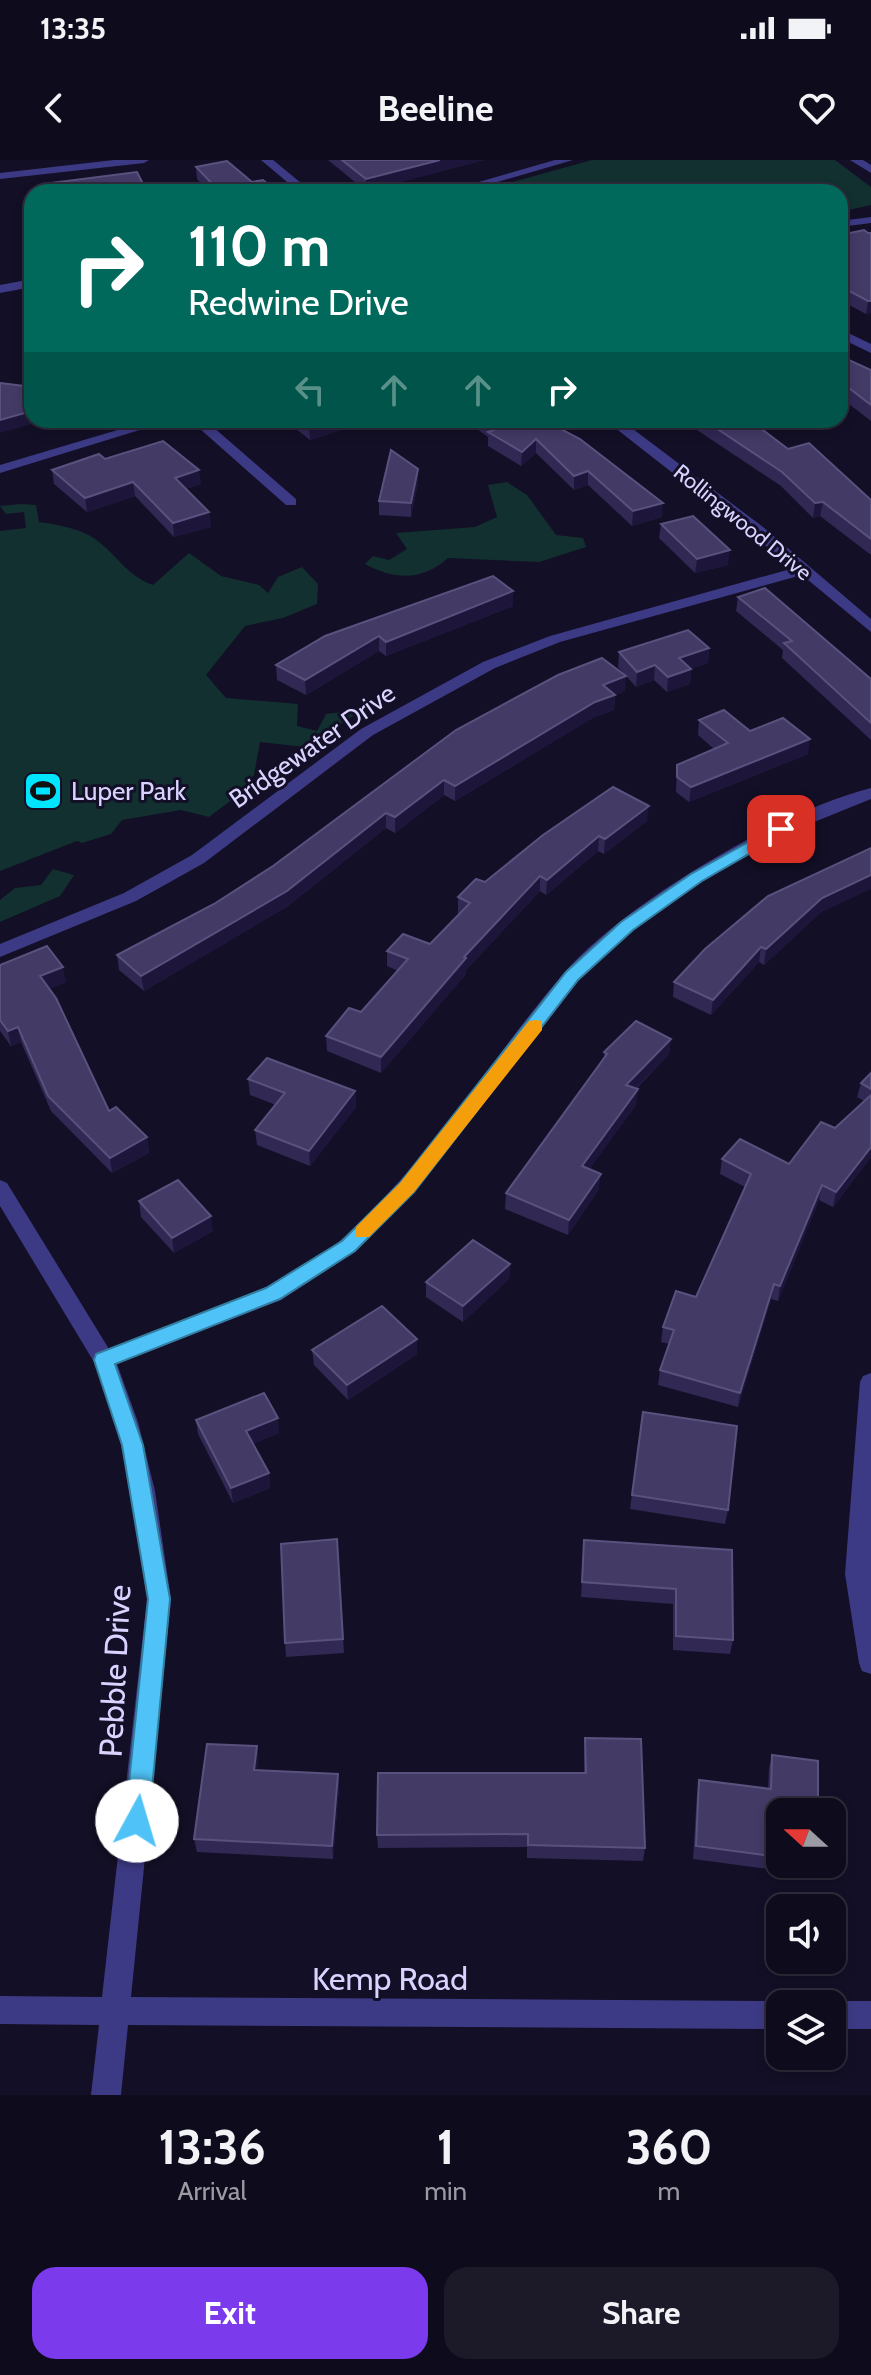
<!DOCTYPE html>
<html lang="en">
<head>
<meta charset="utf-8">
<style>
	:root { --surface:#0e0b1c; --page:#1c1929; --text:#f1f3f6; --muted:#9b9ba3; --line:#2e2b3b; --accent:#7c3aed }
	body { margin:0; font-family:Cabin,sans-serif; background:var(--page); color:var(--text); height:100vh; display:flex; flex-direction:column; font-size:30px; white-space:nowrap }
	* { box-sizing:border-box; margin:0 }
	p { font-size:26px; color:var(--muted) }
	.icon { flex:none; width:44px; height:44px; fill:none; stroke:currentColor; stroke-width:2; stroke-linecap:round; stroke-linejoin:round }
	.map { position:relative; height:1935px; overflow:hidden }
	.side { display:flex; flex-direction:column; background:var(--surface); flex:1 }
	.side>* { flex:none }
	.top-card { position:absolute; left:24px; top:24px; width:824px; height:244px; border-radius:24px; box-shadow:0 4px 12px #0003,0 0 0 2px var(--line); background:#00695c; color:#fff; overflow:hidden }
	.needle { width:52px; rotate:291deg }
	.fabs { position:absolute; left:766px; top:1638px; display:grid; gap:16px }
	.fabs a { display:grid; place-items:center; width:80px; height:80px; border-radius:16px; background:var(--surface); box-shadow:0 4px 12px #0003,0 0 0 2px var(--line); font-size:40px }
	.pin { position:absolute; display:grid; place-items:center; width:68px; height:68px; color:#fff; margin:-34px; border-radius:16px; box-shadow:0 4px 12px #0006 }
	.me { position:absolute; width:88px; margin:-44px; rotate:6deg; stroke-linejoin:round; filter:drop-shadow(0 0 6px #0008) }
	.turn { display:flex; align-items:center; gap:28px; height:168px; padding:0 32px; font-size:36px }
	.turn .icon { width:104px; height:104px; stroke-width:2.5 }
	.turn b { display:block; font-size:56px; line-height:68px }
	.lanes { display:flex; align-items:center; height:76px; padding:0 32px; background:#0003; justify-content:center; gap:40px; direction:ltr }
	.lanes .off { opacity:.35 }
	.eta { display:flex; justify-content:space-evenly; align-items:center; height:136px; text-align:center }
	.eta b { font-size:48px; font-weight:800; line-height:56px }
	.action { display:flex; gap:16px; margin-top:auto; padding:16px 32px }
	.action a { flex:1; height:92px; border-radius:24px; background:var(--accent); color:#fff; font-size:32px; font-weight:800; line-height:92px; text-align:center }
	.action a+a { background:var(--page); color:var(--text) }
	.status { display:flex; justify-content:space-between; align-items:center; height:56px; padding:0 40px; background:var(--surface); direction:ltr }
	.status svg { height:22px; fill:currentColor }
	header { display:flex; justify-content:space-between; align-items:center; height:104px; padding:0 32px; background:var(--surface); font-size:36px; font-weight:800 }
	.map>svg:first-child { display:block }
	.green { fill:#12302f }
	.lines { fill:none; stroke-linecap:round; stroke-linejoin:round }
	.minor { fill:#3d3a85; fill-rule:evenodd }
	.wall { fill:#312854 }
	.shaded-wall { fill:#1d163a }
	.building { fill:#433a66; stroke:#5a527e; stroke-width:2 }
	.route { fill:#4fc3f7; stroke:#337fa1; stroke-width:2 }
	.slow { fill:#f59e0b }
	.labels { text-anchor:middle; stroke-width:6; stroke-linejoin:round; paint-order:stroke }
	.far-street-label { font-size:22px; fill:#d9d4ff; stroke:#130f26 }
	.street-label { font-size:26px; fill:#d9d4ff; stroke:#130f26 }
	.poi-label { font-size:26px; fill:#d9d4ff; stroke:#130f26; text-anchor:start }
	.near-street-label { font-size:32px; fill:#d9d4ff; stroke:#130f26 }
</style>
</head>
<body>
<div class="status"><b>13:35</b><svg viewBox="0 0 49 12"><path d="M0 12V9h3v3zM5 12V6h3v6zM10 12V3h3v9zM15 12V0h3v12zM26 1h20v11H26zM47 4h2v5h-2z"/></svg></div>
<header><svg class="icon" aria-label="back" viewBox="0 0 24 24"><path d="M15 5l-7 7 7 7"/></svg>Beeline<svg class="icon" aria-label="heart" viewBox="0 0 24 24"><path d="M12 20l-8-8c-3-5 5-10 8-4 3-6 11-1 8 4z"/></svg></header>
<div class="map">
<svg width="871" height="1935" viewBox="0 0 871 1935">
	<rect width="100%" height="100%" fill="#130f26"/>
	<g class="green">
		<polygon points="592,0 835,0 871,27 871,45 840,52 840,32 477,32"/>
		<path d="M507 322 527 335 556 375 583 378 586 387 539 402 448 398C422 421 395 420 365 404L373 396 389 400 407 389 396 373 475 367 497 357 488 325Z"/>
		<path d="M21 344 36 345 39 362C59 365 84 369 99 382 119 398 128 416 153 425L189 393 221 416 259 425 268 433 278 417 302 407 318 424 317 444 283 458 245 466 206 515 226 538 298 544 297 566 317 571 326 554 364 549 305 587 260 582 254 615 233 639 209 657 181 650 122 660 111 674 82 683 77 681 0 711V371L26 368 24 352 6 354 0 346Z"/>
		<polygon points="53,709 74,715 60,736 0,762 0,740 15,728 41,725"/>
	</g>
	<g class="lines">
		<g class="minor">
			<polygon points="114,0 149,0 144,3 0,19 0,13"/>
			<polygon points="261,0 273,0 312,32 299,32"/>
			<polygon points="555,0 573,0 463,32 444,32"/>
			<polygon points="850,0 863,0 871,5 871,13"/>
			<polygon points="871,57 871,63 840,67 840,61"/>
			<polygon points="32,119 32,127 0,133 0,125"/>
			<polygon points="840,169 871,184 871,193 840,178"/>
			<polygon points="151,260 172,260 0,313 0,305"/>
			<polygon points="190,260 205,260 296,339 296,345 286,345"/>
			<polygon points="605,260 621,260 763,367 871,459 871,472 802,415 560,482 495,508 373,575 204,703 136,741 0,797 0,784 124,733 192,695 361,569 483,502 550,476 794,408"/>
			<path d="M871 628V639L787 673 702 722 633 770 579 820 414 1033 355 1092 281 1140 117 1204 138 1262 155 1331 171 1439 131 1837 780 1841 788 1844H780V1869L128 1865 121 1935H91L99 1865 0 1864V1836L102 1837 147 1439 131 1331 116 1262 94 1202 0 1046V1020L7 1023 109 1189C183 1160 283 1131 343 1078 429 1002 489 901 563 814 623 744 782 650 871 628Z"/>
			<polygon points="871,1213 871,1514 862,1511 859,1503 845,1414 860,1222 863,1216"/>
			<polygon points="832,1841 871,1841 871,1869 832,1869 832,1844 824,1844"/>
		</g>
	</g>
	<g class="wall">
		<polygon points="328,0 484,0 366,31"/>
		<polygon points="196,7 252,22 277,32 209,32 197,19"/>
		<polygon points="868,73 871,153 866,154 840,140 840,75"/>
		<polygon points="840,196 871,210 871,261 840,237"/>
		<polygon points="285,260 356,260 344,264 344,269 310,280"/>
		<polygon points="465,260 544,260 662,357 632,366 588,325 574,330 536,293 521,306 488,286 488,277"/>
		<polygon points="682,260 750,260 788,289 871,340 871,395 820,356 813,358 781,326"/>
		<polygon points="105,299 201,324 186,329 209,352 211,367 174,377 135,336 87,352 54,324 52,310"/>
		<polygon points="418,309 418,323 411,357 379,355 379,341"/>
		<polygon points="661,364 728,405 695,413 659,378"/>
		<polygon points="513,431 513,446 386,496 379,491 306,535 277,520 276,505"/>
		<polygon points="738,437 871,519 871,580 782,498 783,490 736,451"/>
		<polygon points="709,488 708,503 690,509 691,509 690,524 667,532 654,520 636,527 618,507 619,492"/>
		<polygon points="625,531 615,535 614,550 594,557 455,641 444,635 395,673 386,668 288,746 144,831 119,810 117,795 214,744 273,706 456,570"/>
		<polygon points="699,560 808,594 689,642 676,632 677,605 714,589 698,575"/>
		<polygon points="647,661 604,694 598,691 546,735 540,731 466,810 466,814 381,913 327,891 326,876 361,852 398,811 387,806 387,791 430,784 460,754 458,753 458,737 485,722 543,675"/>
		<polygon points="820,753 764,805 759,802 711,855 673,837 674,822"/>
		<polygon points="0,805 66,822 49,829 109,951 147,977 149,993 112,1013 51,951 21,882 11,886 0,871"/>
		<polygon points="671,879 669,894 636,929 636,945 589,1009 599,1029 568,1075 505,1049 506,1033 604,899 604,892"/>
		<polygon points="871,913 871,997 833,1047 819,1040 778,1141 771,1139 738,1247 658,1225 660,1210 669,1184 661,1182 663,1167 696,1137 745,1027 720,1014 722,999 789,1004 835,968 864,941 857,937 861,923"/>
		<polygon points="248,919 355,931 356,947 310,1006 257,985 255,970 276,945 250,935"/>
		<polygon points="139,1041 213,1071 174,1093 141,1057"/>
		<polygon points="510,1104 509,1119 463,1162 426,1137 426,1122"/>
		<polygon points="312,1190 417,1194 348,1240 314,1205"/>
		<polygon points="643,1252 728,1350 725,1364 630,1349"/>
		<polygon points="196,1260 279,1273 253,1284 269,1313 270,1328 233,1343 198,1274"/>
		<polygon points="337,1379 344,1493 286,1497 285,1483"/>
		<polygon points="584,1380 732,1390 733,1480 730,1494 673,1490 673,1444 581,1437"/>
		<polygon points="585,1578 645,1688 643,1701 527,1698 527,1687 378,1688 377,1675 584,1613 584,1592"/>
		<polygon points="257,1586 258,1600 257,1610 338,1614 339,1627 333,1699 197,1692 194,1679"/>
		<polygon points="772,1595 780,1652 780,1704 817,1704 814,1715 693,1699 697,1633 699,1620 768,1628 769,1608"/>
	</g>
	<g class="shaded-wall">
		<polygon points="440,0 484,0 366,31 366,19"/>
		<polygon points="868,141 871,141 871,153 866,154"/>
		<polygon points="32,251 32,260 46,260 0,273 0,260"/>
		<polygon points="329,260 356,260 344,264 344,269 310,280 309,266"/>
		<polygon points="536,279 536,293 521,306 522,292"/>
		<polygon points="418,309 418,323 411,357 411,343"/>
		<polygon points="199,310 201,324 176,332 175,318"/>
		<polygon points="588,311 588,325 574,330 574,316"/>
		<polygon points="133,322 135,336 87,352 85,338"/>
		<polygon points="823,342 820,356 813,358 815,343"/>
		<polygon points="663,343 662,357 632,366 633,351"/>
		<polygon points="209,352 211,367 174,377 173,363"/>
		<polygon points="730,390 728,405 695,413 697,399"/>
		<polygon points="513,431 513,446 386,496 386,482"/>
		<polygon points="379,476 379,491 306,535 305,520"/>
		<polygon points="709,488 708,503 677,513 679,498"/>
		<polygon points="655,505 654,520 636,527 637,512"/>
		<polygon points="691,509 690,524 667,532 668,517"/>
		<polygon points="626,516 625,531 615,535 614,550 594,557 455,641 455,626 603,525"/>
		<polygon points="810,579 808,594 689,642 691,627"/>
		<polygon points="444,620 444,635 395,673 395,657"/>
		<polygon points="649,646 647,661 604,694 605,679"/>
		<polygon points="386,653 386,668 288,746 144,831 141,816"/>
		<polygon points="599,676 598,691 546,735 547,720"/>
		<polygon points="871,715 871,729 820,753 764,805 766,789 822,738"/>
		<polygon points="540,716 540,731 466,810 466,814 381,913 381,897 464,797"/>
		<polygon points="761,787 759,802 711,855 713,840"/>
		<polygon points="63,807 66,822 43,832 40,816"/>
		<polygon points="18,867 21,882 11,886 8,871"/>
		<polygon points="671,879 669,894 624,940 626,925"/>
		<polygon points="638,929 636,945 581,1021 582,1006"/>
		<polygon points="355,931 356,947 310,1006 309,991"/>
		<polygon points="147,977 149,993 112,1013 110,998"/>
		<polygon points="871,987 871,997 833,1047 836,1032"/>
		<polygon points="601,1014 599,1029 568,1075 569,1060"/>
		<polygon points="822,1025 819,1040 778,1141 780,1126"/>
		<polygon points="211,1056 213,1071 174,1093 172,1078"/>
		<polygon points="510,1104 509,1119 463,1162 463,1146"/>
		<polygon points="774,1124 771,1139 738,1247 740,1233"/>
		<polygon points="417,1179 417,1194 348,1240 347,1225"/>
		<polygon points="278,1258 279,1273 248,1286 246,1271"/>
		<polygon points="269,1313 270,1328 233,1343 231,1328"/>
		<polygon points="257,1586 258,1600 256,1623 254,1610"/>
		<polygon points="338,1614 339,1627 333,1699 332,1686"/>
	</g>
	<g class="building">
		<polygon points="342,0 440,0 366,19"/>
		<polygon points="227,1 252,22 263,20 277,32 220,32 196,7"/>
		<polygon points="137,12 147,32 50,32 43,24"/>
		<polygon points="864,70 868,73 871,73 871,141 868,141 840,126 840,75"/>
		<polygon points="840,196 871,210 871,245 840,221"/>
		<polygon points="0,223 32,227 32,251 0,260"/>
		<polygon points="301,260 328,260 309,266"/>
		<polygon points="485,260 544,260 580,279 663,343 633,351 588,311 574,316 536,279 522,292 488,272 497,269"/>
		<polygon points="704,260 750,260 788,289 809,283 871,340 871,379 823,342 815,343 782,312"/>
		<polygon points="163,281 199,310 175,318 209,352 173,363 133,322 85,338 52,310 99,294 105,299"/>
		<polygon points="391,290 418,309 411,343 379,341"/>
		<polygon points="693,356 730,390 697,399 661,364"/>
		<polygon points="493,416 513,431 386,482 379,476 305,520 276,505 325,476"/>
		<polygon points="765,428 871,519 871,563 784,483 792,481 738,437"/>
		<polygon points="688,470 709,488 679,498 691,509 668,517 655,505 637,512 619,492"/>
		<polygon points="602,498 626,516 603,525 615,535 595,542 455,626 444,620 395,657 386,653 287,731 141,816 117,795 214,744 273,706 456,570 558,515"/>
		<polygon points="724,550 750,571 783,558 810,579 691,627 677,617 677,605 728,583 699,560"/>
		<polygon points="613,627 649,646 605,679 599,676 547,720 540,716 464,797 466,798 381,897 326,876 349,848 361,852 408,799 387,791 403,774 430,784 470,743 458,737 476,719 485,722 543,675"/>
		<polygon points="871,688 871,715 822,738 766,789 761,787 713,840 674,822 705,789 768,736"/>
		<polygon points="47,786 63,807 40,816 56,838 109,951 116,947 147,977 110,998 48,936 18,867 8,871 0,860 0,805"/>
		<polygon points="636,861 671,879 626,925 638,929 582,1006 601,1014 569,1060 506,1033 607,894 604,892"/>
		<polygon points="267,898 355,931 309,991 255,970 285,933 248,919"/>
		<polygon points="871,913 871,929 861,923"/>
		<polygon points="871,935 871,987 836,1032 822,1025 780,1126 774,1124 740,1233 660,1210 674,1170 663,1167 676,1131 696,1137 751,1014 722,999 740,979 789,1004 821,962 835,968"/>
		<polygon points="178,1020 211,1056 172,1078 139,1041"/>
		<polygon points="473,1080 510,1104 463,1146 426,1122"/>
		<polygon points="382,1146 417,1179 347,1225 312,1190"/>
		<polygon points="264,1233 278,1258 246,1271 269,1313 231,1328 196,1260"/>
		<polygon points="643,1252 737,1266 728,1350 632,1335"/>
		<polygon points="337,1379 343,1479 285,1483 281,1384"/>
		<polygon points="584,1380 732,1390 733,1480 676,1476 676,1429 582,1422"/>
		<polygon points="585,1578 641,1579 645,1688 528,1685 528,1674 377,1675 378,1613 586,1613"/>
		<polygon points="207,1584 257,1586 254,1610 338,1614 332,1686 194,1679"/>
		<polygon points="772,1595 818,1601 818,1652 780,1652 780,1697 696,1686 699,1620 771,1629"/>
	</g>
	<polygon class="route" points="781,664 787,665 787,672 702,721 633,770 578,820 414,1032 355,1091 280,1139 115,1204 143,1285 170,1439 149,1661 146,1670 137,1673 129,1670 125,1661 148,1439 122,1285 94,1200 96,1194 266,1128 342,1081 400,1023 566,812 621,762 691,714"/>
	<polygon class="slow" points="536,860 542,861 542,870 414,1032 369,1077 356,1077 356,1067 400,1023 529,861"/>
	<defs>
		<symbol id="stadium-square" viewBox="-11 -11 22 22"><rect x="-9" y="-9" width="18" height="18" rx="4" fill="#00e5ff" stroke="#130f26"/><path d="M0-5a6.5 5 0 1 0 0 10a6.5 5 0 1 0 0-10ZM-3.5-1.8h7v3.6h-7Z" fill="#111"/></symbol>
	</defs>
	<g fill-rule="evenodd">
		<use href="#stadium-square" x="21" y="609" width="44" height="44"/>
	</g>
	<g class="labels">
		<g class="far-street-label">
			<text transform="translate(743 362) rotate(39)" y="8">Rollingwood Drive</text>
		</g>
		<g class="street-label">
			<text transform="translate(312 586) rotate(-35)" y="9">Bridgewater Drive</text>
		</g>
		<g class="poi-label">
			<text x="71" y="640">Luper Park</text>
		</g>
		<g class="near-street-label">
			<text transform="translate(115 1511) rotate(-87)" y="11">Pebble Drive</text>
			<text x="390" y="1830">Kemp Road</text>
		</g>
	</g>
</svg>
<div class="fabs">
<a><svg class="needle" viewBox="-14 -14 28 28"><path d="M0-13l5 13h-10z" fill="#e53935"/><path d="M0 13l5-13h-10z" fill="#9b9ba3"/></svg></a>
<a><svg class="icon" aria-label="sound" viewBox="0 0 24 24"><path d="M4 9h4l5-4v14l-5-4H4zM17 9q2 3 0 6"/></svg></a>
<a><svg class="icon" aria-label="layers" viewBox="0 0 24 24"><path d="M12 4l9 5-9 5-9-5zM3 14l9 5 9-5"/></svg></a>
</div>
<div class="pin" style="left:781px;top:669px;background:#d93025"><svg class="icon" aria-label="arrive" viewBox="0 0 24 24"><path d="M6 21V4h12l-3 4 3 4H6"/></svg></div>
<svg class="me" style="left:137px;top:1661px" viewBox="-20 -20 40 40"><circle r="19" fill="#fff"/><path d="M0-13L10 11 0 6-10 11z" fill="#4fc3f7"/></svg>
<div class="top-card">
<div class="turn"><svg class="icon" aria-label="right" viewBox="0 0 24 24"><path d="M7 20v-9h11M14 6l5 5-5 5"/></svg><div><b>110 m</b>Redwine Drive</div></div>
<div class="lanes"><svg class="icon off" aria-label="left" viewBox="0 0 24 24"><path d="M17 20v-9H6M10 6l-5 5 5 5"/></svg><svg class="icon off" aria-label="ahead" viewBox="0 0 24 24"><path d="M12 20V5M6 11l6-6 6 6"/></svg><svg class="icon off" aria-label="ahead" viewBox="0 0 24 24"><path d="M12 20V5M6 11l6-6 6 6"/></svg><svg class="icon" aria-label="right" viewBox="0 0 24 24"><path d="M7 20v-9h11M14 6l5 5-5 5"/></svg></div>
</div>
</div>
<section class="side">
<div class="eta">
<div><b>13:36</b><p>Arrival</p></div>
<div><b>1</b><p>min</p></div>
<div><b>360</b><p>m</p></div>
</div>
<div class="action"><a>Exit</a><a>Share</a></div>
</section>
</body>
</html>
